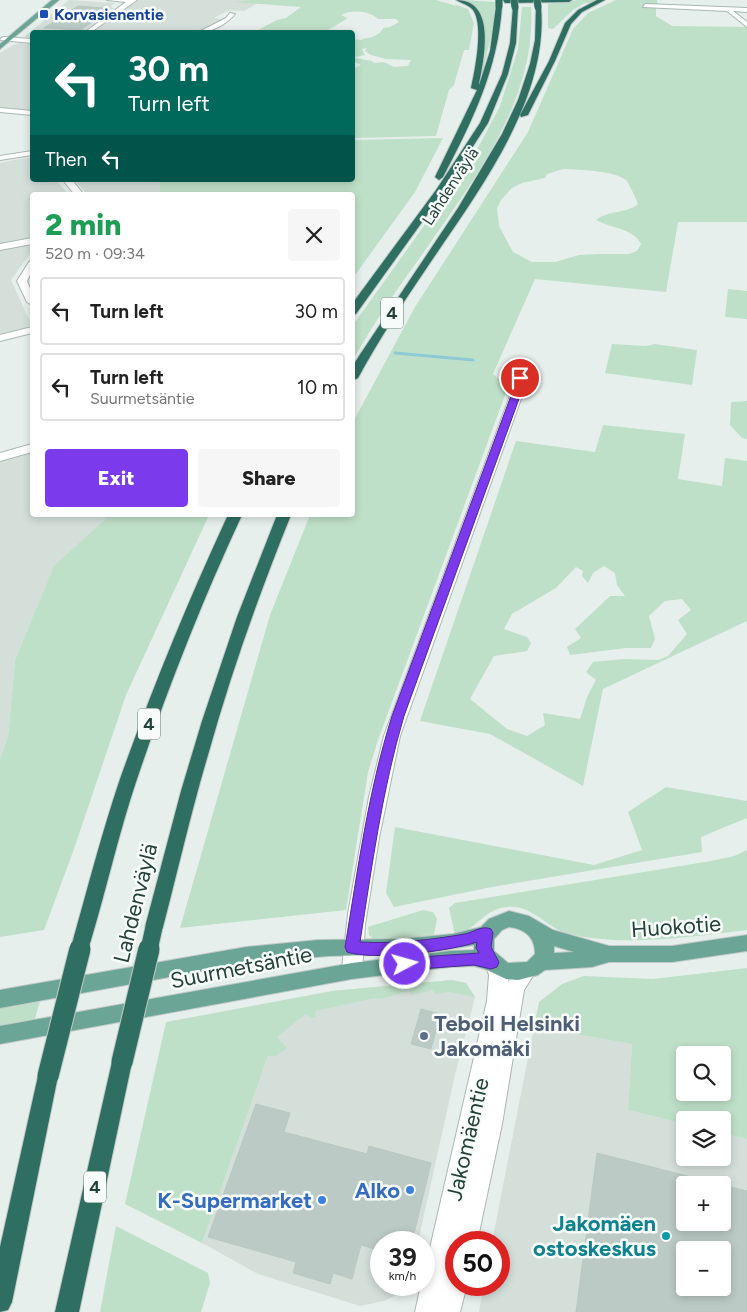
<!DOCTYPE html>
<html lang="en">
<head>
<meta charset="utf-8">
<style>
	:root { --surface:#fff; --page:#f6f6f6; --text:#222; --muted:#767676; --line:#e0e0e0; --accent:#7c3aed }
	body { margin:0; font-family:Figtree,sans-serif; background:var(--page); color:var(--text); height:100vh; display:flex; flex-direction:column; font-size:19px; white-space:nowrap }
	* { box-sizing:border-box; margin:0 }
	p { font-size:16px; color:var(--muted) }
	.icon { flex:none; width:28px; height:28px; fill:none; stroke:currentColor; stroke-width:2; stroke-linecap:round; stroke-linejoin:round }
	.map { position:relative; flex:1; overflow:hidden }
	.details { position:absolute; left:30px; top:192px; width:325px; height:325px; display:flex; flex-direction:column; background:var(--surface); border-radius:5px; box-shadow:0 2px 8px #0003 }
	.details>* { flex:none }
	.guide { position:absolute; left:30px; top:30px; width:325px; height:152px; border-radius:5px; box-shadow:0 2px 8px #0003; background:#00695c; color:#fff; overflow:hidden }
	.buttons { position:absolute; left:676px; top:1046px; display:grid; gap:10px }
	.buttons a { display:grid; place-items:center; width:55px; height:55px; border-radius:5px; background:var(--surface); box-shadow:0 2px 8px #0003; font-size:25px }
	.speed { position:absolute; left:370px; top:1231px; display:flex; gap:10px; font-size:25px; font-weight:700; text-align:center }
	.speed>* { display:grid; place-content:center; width:65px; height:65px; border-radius:50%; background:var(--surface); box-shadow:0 2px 8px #0003; line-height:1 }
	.speed small { font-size:12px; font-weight:400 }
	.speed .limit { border:8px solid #d22; background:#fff; color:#111 }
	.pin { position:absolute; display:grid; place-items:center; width:42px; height:42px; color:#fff; margin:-21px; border:2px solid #fff; border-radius:50%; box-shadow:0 1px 5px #0007 }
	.me { position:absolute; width:55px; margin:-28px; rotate:84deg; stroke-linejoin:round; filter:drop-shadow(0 0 4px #0008) }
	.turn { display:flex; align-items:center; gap:18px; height:105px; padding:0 15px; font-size:22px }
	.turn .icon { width:65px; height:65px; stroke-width:2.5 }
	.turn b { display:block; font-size:35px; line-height:42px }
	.then { display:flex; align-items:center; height:48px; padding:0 15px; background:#0003; gap:10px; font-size:19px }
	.round { display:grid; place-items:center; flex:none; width:52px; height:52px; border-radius:5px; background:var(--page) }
	.overview { display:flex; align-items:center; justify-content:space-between; height:85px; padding:0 15px }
	h1 { font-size:30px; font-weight:800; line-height:38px; color:#1e9e55 }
	.cta { display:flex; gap:10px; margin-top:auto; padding:10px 15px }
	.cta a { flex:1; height:58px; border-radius:5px; background:var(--accent); color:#fff; font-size:20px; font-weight:800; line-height:58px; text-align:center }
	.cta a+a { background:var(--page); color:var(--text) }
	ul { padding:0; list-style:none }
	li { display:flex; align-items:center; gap:15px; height:68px; margin:0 10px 8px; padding:0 5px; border:2px solid var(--line); border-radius:5px }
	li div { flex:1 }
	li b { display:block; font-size:19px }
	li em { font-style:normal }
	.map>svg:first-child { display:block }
	.built { fill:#d4dfda; fill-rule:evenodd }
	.green { fill:#bfe0c8; fill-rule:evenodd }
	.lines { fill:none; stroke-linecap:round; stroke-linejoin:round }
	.stream { stroke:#8ec9d4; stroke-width:3 }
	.building { fill:#bbcac4; stroke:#b8c9c2; fill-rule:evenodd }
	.minor-casing { stroke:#a8b8b2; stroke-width:2 }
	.major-casing { stroke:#c2cac8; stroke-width:2 }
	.highway-casing { stroke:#c2cac8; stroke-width:2 }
	.minor { fill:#fff; fill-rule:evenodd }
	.major { fill:#6aa596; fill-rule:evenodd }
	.highway { fill:#2f6f62; fill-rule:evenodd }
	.highway-bridge-far2-casing { stroke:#c2cac8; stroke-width:8; stroke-linecap:butt }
	.highway-bridge-far1-casing { stroke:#c2cac8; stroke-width:19; stroke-linecap:butt }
	.highway-bridge-casing { stroke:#c2cac8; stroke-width:23; stroke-linecap:butt }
	.highway-bridge-far2 { stroke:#2f6f62; stroke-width:7 }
	.highway-bridge-far1 { stroke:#2f6f62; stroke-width:17 }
	.highway-bridge { stroke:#2f6f62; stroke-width:21 }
	.route { fill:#7c3aed; stroke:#51269a }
	.transit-dot { fill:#1a4fb4; stroke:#f7fbf9; stroke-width:2 }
	.service-dot { fill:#5c6f8a; stroke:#f7fbf9; stroke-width:2 }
	.shop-dot { fill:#3f7fe0; stroke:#f7fbf9; stroke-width:2 }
	.culture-dot { fill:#0f9aa8; stroke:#f7fbf9; stroke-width:2 }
	.labels { text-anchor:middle; stroke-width:5; stroke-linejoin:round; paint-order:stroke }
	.far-transit-label { font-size:16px; font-weight:bold; fill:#164399; stroke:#f7fbf9; text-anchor:start }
	.far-street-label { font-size:16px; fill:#24423a; stroke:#f7fbf9 }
	.shield { fill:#f7fbf9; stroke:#637a73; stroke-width:1 }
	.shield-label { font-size:18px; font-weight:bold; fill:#24423a }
	.near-street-label { font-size:22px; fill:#24423a; stroke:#f7fbf9 }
	.near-service-label { font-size:22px; font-weight:bold; fill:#4e5e75; stroke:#f7fbf9; text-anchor:start }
	.near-shop-label { font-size:22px; font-weight:bold; fill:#366cbe; stroke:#f7fbf9; text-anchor:end }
	.near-culture-label { font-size:22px; font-weight:bold; fill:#0d838f; stroke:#f7fbf9; text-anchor:end }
</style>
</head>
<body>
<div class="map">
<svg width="747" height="1312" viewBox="0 0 747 1312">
	<rect width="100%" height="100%" fill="#e6efeb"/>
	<g class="built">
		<polygon points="69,0 115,3 111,6 115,10 82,32 32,32 32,38 24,37"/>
		<polygon points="139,0 250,0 238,2 258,3 244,11 229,10 214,18 222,19 197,32 92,32"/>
		<polygon points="20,43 32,44 32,111 0,108 0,53 13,45"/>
		<polygon points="24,158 32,158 32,180 56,180 69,195 32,195 32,238 0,244 0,163"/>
		<polygon points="74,180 159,180 160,195 88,195"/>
		<polygon points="27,245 32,246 32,251 11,280 31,324 24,329 0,334 0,249"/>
		<polygon points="32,453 32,515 110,515 54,567 15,660 8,737 0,759 0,462"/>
		<polygon points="452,980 466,983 475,997 455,1075 418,1242 381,1242 381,1285 407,1285 401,1293 384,1301 360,1306 258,1274 202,1243 268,1056 267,1024 332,991"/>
		<path d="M534 1027 632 1044 628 1110 685 1124V1158H722L723 1133 747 1139V1312H479L484 1285H499V1242H492ZM685 1185H722V1222H685ZM685 1250H722V1288H685Z"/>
	</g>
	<g class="green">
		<path d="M250 0H436L457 6 454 4 468 9 474 23 469 50H464L454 85 449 90 436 136 353 138V69L361 65 353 61V39L362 40V39C369 38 380 36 383 28L390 27 399 22 396 19H378C370 11 352 9 341 15L348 18 325 32H254L277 20 286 18 301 7 234 2ZM367 48 365 51 371 55 386 59 411 60 408 66 394 67 384 62 374 63 372 61 355 58V57L365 55 362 49Z"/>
		<path d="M465 0 495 2 494 23 482 75C484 52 492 9 465 0Z"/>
		<polygon points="578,0 597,0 590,3 585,3 573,10 553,29 548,28 548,4"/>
		<path d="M616 0H657L658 5 648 6 656 7V16L672 26 747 27V222H678L666 292 535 279 493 374 508 387 378 740 368 772 346 910 180 928 270 615 310 515H352L353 422 415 307 528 132 573 29 588 13ZM563 169C580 170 612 170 626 180 628 182 637 200 638 204 626 214 608 210 596 220 610 228 633 228 641 244L637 251 629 254H599L579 255 555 262H532L513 252 499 226 497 208 501 200 512 188 522 183 545 178 547 174Z"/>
		<path d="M522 7H531C537 98 475 178 426 249 400 285 375 321 353 360V325L451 188 480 144 500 106 518 49Z"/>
		<polygon points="443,138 415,192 353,278 352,195 160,195 159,180 352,180 353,140"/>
		<polygon points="728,289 747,291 747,319 725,317"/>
		<polygon points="612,344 646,346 655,344 697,350 692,385 605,373"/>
		<polygon points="747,401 747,439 742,438 730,425 731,402"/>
		<path d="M603 425 685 434 678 479 722 486 725 458 747 461V621L603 689 583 786 490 734 420 721 516 441 595 452ZM604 566 615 573 617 585 625 596H610L575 629 581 638 567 647 570 655 626 648H651L655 639 649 616 665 601 682 599 691 610 678 620 687 634 668 656 658 660 624 659 593 662 586 672 596 680 587 697 580 719 543 713 545 725 527 736 507 729 470 699 494 656 527 651 531 643 527 637 504 629 512 614 556 588 576 567 583 571 582 576 588 583 593 573Z"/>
		<polygon points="110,515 209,515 126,695 74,849 44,930 0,937 0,759 8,737 15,660 54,566"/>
		<polygon points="666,787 747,801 747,818 701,837 702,852 492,887 394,907 386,893 395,827 594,865 642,850 628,812"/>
		<path d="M747 850V930C688 937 628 947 569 934 546 928 532 904 507 907 483 909 476 931 455 935L449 908 455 903 711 861 734 856Z"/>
		<polygon points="423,910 433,912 437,919 433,939 374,940 369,935 368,927"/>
		<path d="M747 968V1139L723 1133 722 1120H685V1124L628 1110 632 1044 534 1027 539 1002 562 984 584 976 653 979ZM685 1055H722V1092H685Z"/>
		<polygon points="452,980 466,983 475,997 449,992 435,994 433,990 412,995 409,990 381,999 375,998 315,1011 316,1018 312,1018 306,1014 277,1037 287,1048 276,1056 268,1056 202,1243 125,1204 166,1022 332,991"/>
		<polygon points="41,997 34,1022 0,1028 0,1006"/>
		<polygon points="116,1226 208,1273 210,1283 201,1312 100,1312"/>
	</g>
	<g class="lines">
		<polyline class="stream" points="395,353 473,360"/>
	</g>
	<g class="building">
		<polygon points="78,6 103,8 96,12 106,13 80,30 44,28"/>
		<polygon points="421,1009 441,1014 431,1049 411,1044"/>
		<polygon points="256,1104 290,1113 284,1132 367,1154 369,1146 431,1163 412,1242 381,1242 381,1251 361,1245 352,1279 333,1273 330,1284 293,1273 296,1262 208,1237"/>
		<path d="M597 1153 707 1181V1185H685V1222H722V1185L747 1191V1312H576ZM685 1250H722V1288H685Z"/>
	</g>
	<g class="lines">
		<defs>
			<g id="minor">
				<polygon points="107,0 137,0 91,32 85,32 126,2"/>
				<polygon points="645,4 747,8 747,12 733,11 747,22 747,27 727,11 643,7"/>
				<path d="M230 13 235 14C228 23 211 33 199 32L226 18Z"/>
				<polygon points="3,37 32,39 32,43 1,40 0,39"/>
				<polygon points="0,108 32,111 32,115 0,112"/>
				<polygon points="32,151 32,155 0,160 0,156"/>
				<polygon points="63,180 72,180 84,195 75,195"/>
				<polygon points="32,238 32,244 0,250 0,244"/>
				<polygon points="32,261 32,271 27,281 32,293 32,305 27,302 17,281 29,262"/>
				<polygon points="32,327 32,333 0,341 0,335"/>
				<polygon points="519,368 525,371 526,385 400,736 379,838 365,925 362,971 359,977 352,979 345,977 342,971 343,959 348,914 369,797 384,736 514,385 513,371"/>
				<polygon points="32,444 32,452 0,461 0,453"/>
				<path d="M496 958 503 960 509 975 508 982C515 971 519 960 533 965L536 971 524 990 502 1124 477 1242H456V1249L454 1243 448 1272 456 1268V1285H467L460 1312H415L421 1285H424V1274L487 1001 489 975 486 966 489 960Z"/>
			</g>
			<g id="major">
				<polygon points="52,0 59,0 0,49 0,44"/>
				<path d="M509 911 529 916 553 930 609 946H672L747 935V951L672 962H609L592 967 545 970 538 975 518 980 506 979 485 969 474 966 450 967 352 979 0 1044V1026L352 963 450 951 474 950V945L419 954 329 956 246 963 0 1008V990L246 947 318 940 402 939 453 934 481 927 489 919ZM509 927C525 929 535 937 535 954L527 962 508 963 494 951V939L502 930ZM554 946 574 952 554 953Z"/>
			</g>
			<g id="highway">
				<path d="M456 0C497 0 484 59 479 85L490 51 496 6 499 4 502 6C498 69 472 122 443 177L439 180 435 177 477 90 471 88C475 70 484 25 473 10 469 5 461 3 456 0Z"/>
				<polygon points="503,0 572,0 569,2 505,3"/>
				<polygon points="597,0 605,0 582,12 571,24 555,61 528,115 521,117 520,115 549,61 565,23 578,10"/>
				<polygon points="513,6 518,7 516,43 508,74 488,123 443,193 356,314 352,315 352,304 436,190 480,123 502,74 510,43"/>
				<path d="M536 6 541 7C549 101 476 194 426 269 402 304 379 340 358 378L352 381V367L361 353 458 208 502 134 518 100 530 64 535 40Z"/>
				<path d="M228 515H242C202 601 167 690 137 779 119 832 107 887 91 940L89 946 82 948 75 946 73 940C88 887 102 832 120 779 152 689 188 601 228 515Z"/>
				<path d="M277 515H291C259 594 231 673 208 755 191 812 178 870 163 927L161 933 154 935 147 933 145 927 181 791 202 721 237 617Z"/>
				<polygon points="122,1053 129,1055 132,1062 79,1312 55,1312 112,1062 115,1055"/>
				<polygon points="48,1066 55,1069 58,1076 12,1302 8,1310 0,1312 0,1247 38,1076 41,1069"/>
			</g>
		</defs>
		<use href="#minor" class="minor-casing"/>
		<use href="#major" class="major-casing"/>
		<use href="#highway" class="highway-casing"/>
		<use href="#minor" class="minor"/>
		<use href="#major" class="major"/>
		<use href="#highway" class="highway"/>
		<defs>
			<g id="highway-bridge-far2">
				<polyline points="499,0 499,6"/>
				<polyline points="514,0 515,7"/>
				<polyline points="537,0 538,7"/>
			</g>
			<g id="highway-bridge-far1">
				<polyline points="79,950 82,940"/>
				<polyline points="149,950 154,927"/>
			</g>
			<g id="highway-bridge">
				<polyline points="122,1062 149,949"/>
				<polyline points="48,1076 80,949"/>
			</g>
		</defs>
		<use href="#highway-bridge-far2" class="highway-bridge-far2-casing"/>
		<use href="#highway-bridge-far1" class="highway-bridge-far1-casing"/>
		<use href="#highway-bridge" class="highway-bridge-casing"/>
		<use href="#highway-bridge-far2" class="highway-bridge-far2"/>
		<use href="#highway-bridge-far1" class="highway-bridge-far1"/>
		<use href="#highway-bridge" class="highway-bridge"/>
	</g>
	<path class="route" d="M520 375 524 378V385L404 716C382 790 372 866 360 942 395 944 430 940 465 934 474 932 482 925 491 929L493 933 491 947 499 962 497 967 491 969 474 965 405 970 400 968 397 964 400 960 405 958 479 953 476 948 477 942C450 951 374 961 347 952L345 947C358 869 368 792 392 716L515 385V378Z"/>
	<rect class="transit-dot" x="39" y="9" width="10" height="10" rx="2.5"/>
	<circle class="service-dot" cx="424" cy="1036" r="5"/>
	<g class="shop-dot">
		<circle cx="410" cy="1190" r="5"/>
		<circle cx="322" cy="1200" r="5"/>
	</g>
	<circle class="culture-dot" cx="666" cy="1236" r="5"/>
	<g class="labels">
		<g class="far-transit-label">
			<text x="54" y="20">Korvasienentie</text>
		</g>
		<g class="far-street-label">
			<text transform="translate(450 186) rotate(-57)" y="6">Lahdenväylä</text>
		</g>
		<g class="shield">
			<rect x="381" y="297.5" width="22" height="31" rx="4"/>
			<rect x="138" y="708.5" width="22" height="31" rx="4"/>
			<rect x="84" y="1171.5" width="22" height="31" rx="4"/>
		</g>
		<g class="shield-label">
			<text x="392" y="319">4</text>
			<text x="149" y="730">4</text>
			<text x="95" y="1193">4</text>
		</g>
		<g class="near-street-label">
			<text transform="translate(135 903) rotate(-76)" y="8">Lahdenväylä</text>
			<text transform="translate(676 926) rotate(-4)" y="8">Huokotie</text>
			<text transform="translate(241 967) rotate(-11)" y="8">Suurmetsäntie</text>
			<text transform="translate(467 1139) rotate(-77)" y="8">Jakomäentie</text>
		</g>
		<g class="near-service-label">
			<text x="434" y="1031">Teboil Helsinki<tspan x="434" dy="25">Jakomäki</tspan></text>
		</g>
		<g class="near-shop-label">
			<text x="400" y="1198">Alko</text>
			<text x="312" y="1208">K-Supermarket</text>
		</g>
		<g class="near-culture-label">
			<text x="656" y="1231">Jakomäen<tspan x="656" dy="25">ostoskeskus</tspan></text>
		</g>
	</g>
</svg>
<div class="buttons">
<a><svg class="icon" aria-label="search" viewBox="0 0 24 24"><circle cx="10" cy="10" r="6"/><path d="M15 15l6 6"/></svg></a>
<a><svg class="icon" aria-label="layers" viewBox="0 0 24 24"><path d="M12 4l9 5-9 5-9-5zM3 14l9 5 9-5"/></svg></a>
<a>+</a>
<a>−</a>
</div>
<div class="speed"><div>39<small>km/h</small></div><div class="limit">50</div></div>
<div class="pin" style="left:520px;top:378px;background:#d93025"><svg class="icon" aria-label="arrive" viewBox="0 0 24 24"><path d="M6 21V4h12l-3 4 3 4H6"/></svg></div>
<svg class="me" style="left:405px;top:964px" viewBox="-20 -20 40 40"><circle r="17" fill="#7c3aed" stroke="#fff" stroke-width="3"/><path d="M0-11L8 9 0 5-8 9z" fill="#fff"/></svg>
<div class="guide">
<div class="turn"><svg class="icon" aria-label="left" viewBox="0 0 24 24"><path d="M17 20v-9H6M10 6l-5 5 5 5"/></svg><div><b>30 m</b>Turn left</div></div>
<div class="then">Then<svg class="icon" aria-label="left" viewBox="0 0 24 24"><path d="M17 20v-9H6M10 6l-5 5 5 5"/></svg></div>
</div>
<section class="details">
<div class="overview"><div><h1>2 min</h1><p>520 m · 09:34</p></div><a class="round"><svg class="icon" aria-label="close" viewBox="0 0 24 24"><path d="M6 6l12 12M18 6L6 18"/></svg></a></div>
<ul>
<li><svg class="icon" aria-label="left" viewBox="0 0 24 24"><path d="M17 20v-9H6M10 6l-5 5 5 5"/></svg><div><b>Turn left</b></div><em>30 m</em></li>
<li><svg class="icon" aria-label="left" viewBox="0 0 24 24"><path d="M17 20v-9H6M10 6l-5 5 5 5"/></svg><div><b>Turn left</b><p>Suurmetsäntie</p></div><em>10 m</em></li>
</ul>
<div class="cta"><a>Exit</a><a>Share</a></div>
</section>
</div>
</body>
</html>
